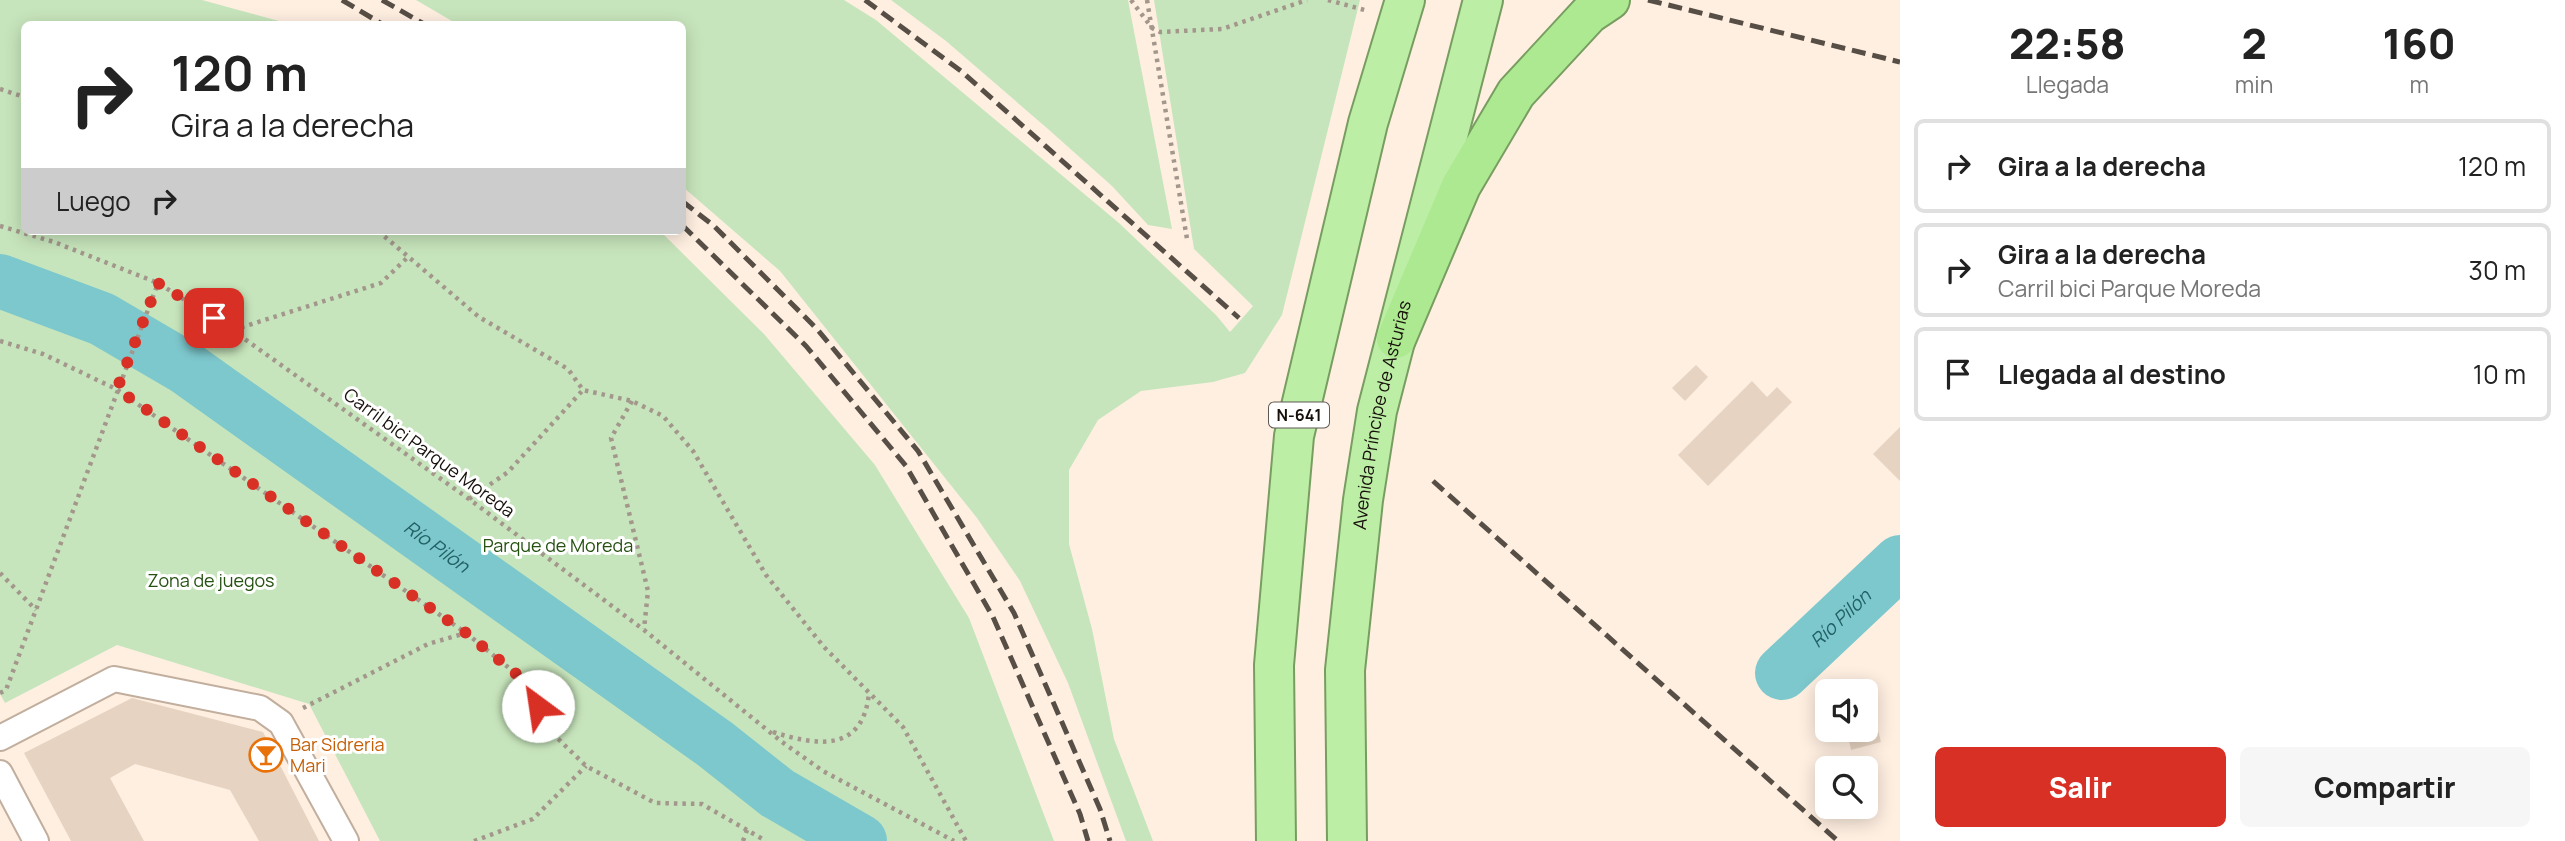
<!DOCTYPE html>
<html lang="es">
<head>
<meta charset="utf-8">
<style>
	:root { --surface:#fff; --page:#f6f6f6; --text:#222; --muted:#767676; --line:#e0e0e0; --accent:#d93025 }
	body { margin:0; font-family:Manrope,sans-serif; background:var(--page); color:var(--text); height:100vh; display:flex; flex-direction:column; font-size:26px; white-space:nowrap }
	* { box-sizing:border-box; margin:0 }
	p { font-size:23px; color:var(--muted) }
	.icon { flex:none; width:38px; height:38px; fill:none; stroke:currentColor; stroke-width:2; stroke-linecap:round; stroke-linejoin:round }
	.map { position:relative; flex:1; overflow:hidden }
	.side { display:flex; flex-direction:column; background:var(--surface); width:665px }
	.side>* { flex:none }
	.top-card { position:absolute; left:21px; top:21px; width:665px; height:214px; border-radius:10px; box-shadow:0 4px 18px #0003; background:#fff; color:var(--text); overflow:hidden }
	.tools { position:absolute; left:1815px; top:679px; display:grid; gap:14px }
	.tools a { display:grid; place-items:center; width:63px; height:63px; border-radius:10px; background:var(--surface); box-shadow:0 4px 18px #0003; font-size:35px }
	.pin { position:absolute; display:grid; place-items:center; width:60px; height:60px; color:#fff; margin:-30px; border-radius:14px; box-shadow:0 4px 10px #0006 }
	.me { position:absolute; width:77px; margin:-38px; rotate:329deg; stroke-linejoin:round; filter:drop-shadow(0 0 5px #0008) }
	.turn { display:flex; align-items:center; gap:24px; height:147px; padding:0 35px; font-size:32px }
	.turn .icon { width:91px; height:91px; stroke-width:2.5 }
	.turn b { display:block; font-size:49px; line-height:60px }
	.then { display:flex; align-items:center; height:66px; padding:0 35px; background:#0003; gap:14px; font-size:26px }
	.eta { display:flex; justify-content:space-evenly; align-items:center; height:119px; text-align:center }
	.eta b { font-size:42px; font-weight:800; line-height:49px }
	.action { display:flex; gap:14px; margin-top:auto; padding:14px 35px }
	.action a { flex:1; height:80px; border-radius:10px; background:var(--accent); color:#fff; font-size:28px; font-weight:800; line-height:80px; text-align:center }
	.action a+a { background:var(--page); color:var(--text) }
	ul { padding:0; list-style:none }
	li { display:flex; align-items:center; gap:21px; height:94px; margin:0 14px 10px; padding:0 21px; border:4px solid var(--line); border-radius:10px }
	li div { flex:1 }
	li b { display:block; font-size:26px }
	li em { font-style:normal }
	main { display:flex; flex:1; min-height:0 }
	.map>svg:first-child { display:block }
	.green { fill:#c7e5bc }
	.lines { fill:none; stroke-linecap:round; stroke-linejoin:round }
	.river { stroke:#7dc8cd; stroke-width:54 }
	.building { fill:#e6d3c1 }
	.minor-casing { stroke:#c1ae9d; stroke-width:28 }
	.trunk-casing { stroke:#789d61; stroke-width:42 }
	.motorway-casing { stroke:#789d61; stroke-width:42 }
	.path { stroke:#a3978c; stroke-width:4.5; stroke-dasharray:3.5 5; stroke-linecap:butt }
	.minor { stroke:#fff; stroke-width:24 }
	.trunk { stroke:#bceea6; stroke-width:38 }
	.motorway { stroke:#ace990; stroke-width:38 }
	.rail { stroke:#574e45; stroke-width:5; stroke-dasharray:14 7; stroke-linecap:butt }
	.route { stroke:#d93025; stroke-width:12; stroke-dasharray:0 21.6 }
	.labels { text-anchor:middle; stroke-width:6; stroke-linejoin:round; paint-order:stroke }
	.shield { fill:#fff; stroke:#5d5854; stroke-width:2 }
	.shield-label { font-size:16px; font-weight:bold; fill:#17100a }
	.street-label { font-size:18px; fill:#17100a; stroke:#fff }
	.park-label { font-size:18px; fill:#255111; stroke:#fff }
	.food-label { font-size:18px; fill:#c56008; stroke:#fff; text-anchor:start }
	.water-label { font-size:19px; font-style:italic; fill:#216064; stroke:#fff }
</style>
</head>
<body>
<main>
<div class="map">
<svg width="1900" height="841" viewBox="0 0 1900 841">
	<rect width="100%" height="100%" fill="#ffefe1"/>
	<g class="green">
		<polygon points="0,0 202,0 290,24 24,24 24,231 660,231 764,334 875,465 969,618 1054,841 380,841 309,704 117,645 5,703 0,694"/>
		<polygon points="416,0 844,0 876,20 1119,223 1216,315 1230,332 1253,306 1194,249 1154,0 1360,0 1282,315 1245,373 1213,382 1141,391 1098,420 1069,470 1069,544 1092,629 1114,739 1153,841 1126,841 1068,683 1020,581 977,518 780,271 683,187 682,24 457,24"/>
		<polygon points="891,0 1128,0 1172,229 1148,225 1112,186 1048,129 946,41"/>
	</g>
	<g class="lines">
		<g class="river">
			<path id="s1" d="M0 281 102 319 186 368 715 744 777 793 860 841"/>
			<path id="s2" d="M1782 673 1900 562"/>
		</g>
	</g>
	<g class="building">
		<polygon points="1696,365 1708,377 1685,401 1672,388"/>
		<polygon points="1752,381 1767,397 1777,387 1792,402 1708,486 1678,455"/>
		<polygon points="1900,427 1900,481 1873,454"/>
		<polygon points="132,698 263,732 319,841 259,841 230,790 135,764 110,778 144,841 71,841 24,753"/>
		<polygon points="1872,706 1881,742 1851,750 1847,730 1866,730 1866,707"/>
	</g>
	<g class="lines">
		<defs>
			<g id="minor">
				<polyline points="0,738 114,679 260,708 281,723 346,841"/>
				<polyline points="0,773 36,841"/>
			</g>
			<g id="trunk">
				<polyline points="1276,841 1274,665 1294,436 1368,123 1405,0"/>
				<path id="s3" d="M1347 841 1345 670 1363 500 1377 411 1483 0"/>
			</g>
			<polyline id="motorway" points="1396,339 1461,186 1516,93 1589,14 1610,0"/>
		</defs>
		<use href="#minor" class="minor-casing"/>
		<use href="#trunk" class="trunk-casing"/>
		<use href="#motorway" class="motorway-casing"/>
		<g class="path">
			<polyline points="1131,0 1152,28 1160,32 1222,29 1307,0"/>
			<polyline points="1147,0 1187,239"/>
			<polyline points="1328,0 1368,11"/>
			<polyline points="0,89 24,97"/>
			<polyline points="0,226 54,242 158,283 232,330 469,499 644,630 782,742 823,771 954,841"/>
			<polyline points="378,231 479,317 568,369 583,390 632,401 663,416 693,451 766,575 824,647 903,727 966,841"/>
			<polyline points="233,330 381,283 408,257"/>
			<polyline points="0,341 43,354 116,389 466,633 530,685 546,727 586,766 655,803 702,804 766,841"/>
			<polyline points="632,401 611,438 648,591 644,629"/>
			<polyline points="469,499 508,472 583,390"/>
			<polyline points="0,573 36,610"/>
			<polyline points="0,693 6,690 158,283"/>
			<polyline points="303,708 428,644 466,633"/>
			<path d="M773 732C817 746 863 753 869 693"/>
			<polyline points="474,841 533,819 586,766"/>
			<polyline points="743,841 747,830"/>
		</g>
		<use href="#minor" class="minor"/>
		<use href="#trunk" class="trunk"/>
		<use href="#motorway" class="motorway"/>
		<g class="rail">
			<polyline points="342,0 382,24"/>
			<polyline points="382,0 424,24"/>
			<polyline points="865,0 961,71 1239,318"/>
			<polyline points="1648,0 1900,62"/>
			<polyline points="682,201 714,226 817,329 918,451 1014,613 1100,809 1110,841"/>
			<polyline points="682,225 806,346 906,466 993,617 1080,814 1088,841"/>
			<polyline points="1433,481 1838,841"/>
		</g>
	</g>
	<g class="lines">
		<polyline class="route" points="214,318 158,283 117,389 466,633 530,685 538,706"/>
	</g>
	<defs>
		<symbol id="bar-ring" viewBox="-11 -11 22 22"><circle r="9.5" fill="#fff" stroke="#e8710a" stroke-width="1.5"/><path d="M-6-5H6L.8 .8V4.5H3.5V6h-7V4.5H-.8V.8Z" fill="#e8710a"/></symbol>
	</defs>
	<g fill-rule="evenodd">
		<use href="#bar-ring" x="247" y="736" width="38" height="38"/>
	</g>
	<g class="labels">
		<rect class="shield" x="1269" y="402.5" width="60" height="25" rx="5"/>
		<g class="shield-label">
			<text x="1299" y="421">N-641</text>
		</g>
		<g class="street-label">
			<text dy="6" stroke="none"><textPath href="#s3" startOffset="429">Avenida Príncipe de Asturias</textPath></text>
			<text transform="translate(429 453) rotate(36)" y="6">Carril bici Parque Moreda</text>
		</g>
		<g class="park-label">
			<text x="558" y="552">Parque de Moreda</text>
			<text x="211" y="587">Zona de juegos</text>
		</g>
		<g class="food-label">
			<text x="290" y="751">Bar Sidreria<tspan x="290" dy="21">Mari</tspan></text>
		</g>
		<g class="water-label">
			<text dy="7" stroke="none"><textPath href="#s1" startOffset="514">Río Pilón</textPath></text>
			<text dy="7" stroke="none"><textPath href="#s2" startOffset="80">Río Pilón</textPath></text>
		</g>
	</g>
</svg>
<div class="tools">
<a><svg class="icon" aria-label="sound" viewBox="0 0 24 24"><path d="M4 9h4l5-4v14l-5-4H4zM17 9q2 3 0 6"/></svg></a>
<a><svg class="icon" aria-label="search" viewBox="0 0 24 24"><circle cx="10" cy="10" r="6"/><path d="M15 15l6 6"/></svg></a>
</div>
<div class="pin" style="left:214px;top:318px;background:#d93025"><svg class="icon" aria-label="arrive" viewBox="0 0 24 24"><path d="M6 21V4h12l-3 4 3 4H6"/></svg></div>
<svg class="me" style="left:538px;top:706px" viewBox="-20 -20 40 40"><circle r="19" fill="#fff"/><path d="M0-13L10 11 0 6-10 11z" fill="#d93025"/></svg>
<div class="top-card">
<div class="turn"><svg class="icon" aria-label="right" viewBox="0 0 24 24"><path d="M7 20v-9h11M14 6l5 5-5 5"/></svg><div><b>120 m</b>Gira a la derecha</div></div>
<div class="then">Luego<svg class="icon" aria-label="right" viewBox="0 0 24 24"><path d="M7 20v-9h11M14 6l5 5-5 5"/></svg></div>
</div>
</div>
<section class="side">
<div class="eta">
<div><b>22:58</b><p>Llegada</p></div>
<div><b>2</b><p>min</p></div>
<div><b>160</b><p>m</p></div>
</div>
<ul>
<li><svg class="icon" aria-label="right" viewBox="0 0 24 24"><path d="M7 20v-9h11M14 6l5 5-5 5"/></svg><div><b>Gira a la derecha</b></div><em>120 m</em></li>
<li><svg class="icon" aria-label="right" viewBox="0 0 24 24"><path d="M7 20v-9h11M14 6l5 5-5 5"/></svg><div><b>Gira a la derecha</b><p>Carril bici Parque Moreda</p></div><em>30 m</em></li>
<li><svg class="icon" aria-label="arrive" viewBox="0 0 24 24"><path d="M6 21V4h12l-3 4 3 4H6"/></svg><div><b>Llegada al destino</b></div><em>10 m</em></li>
</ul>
<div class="action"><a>Salir</a><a>Compartir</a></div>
</section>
</main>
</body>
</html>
